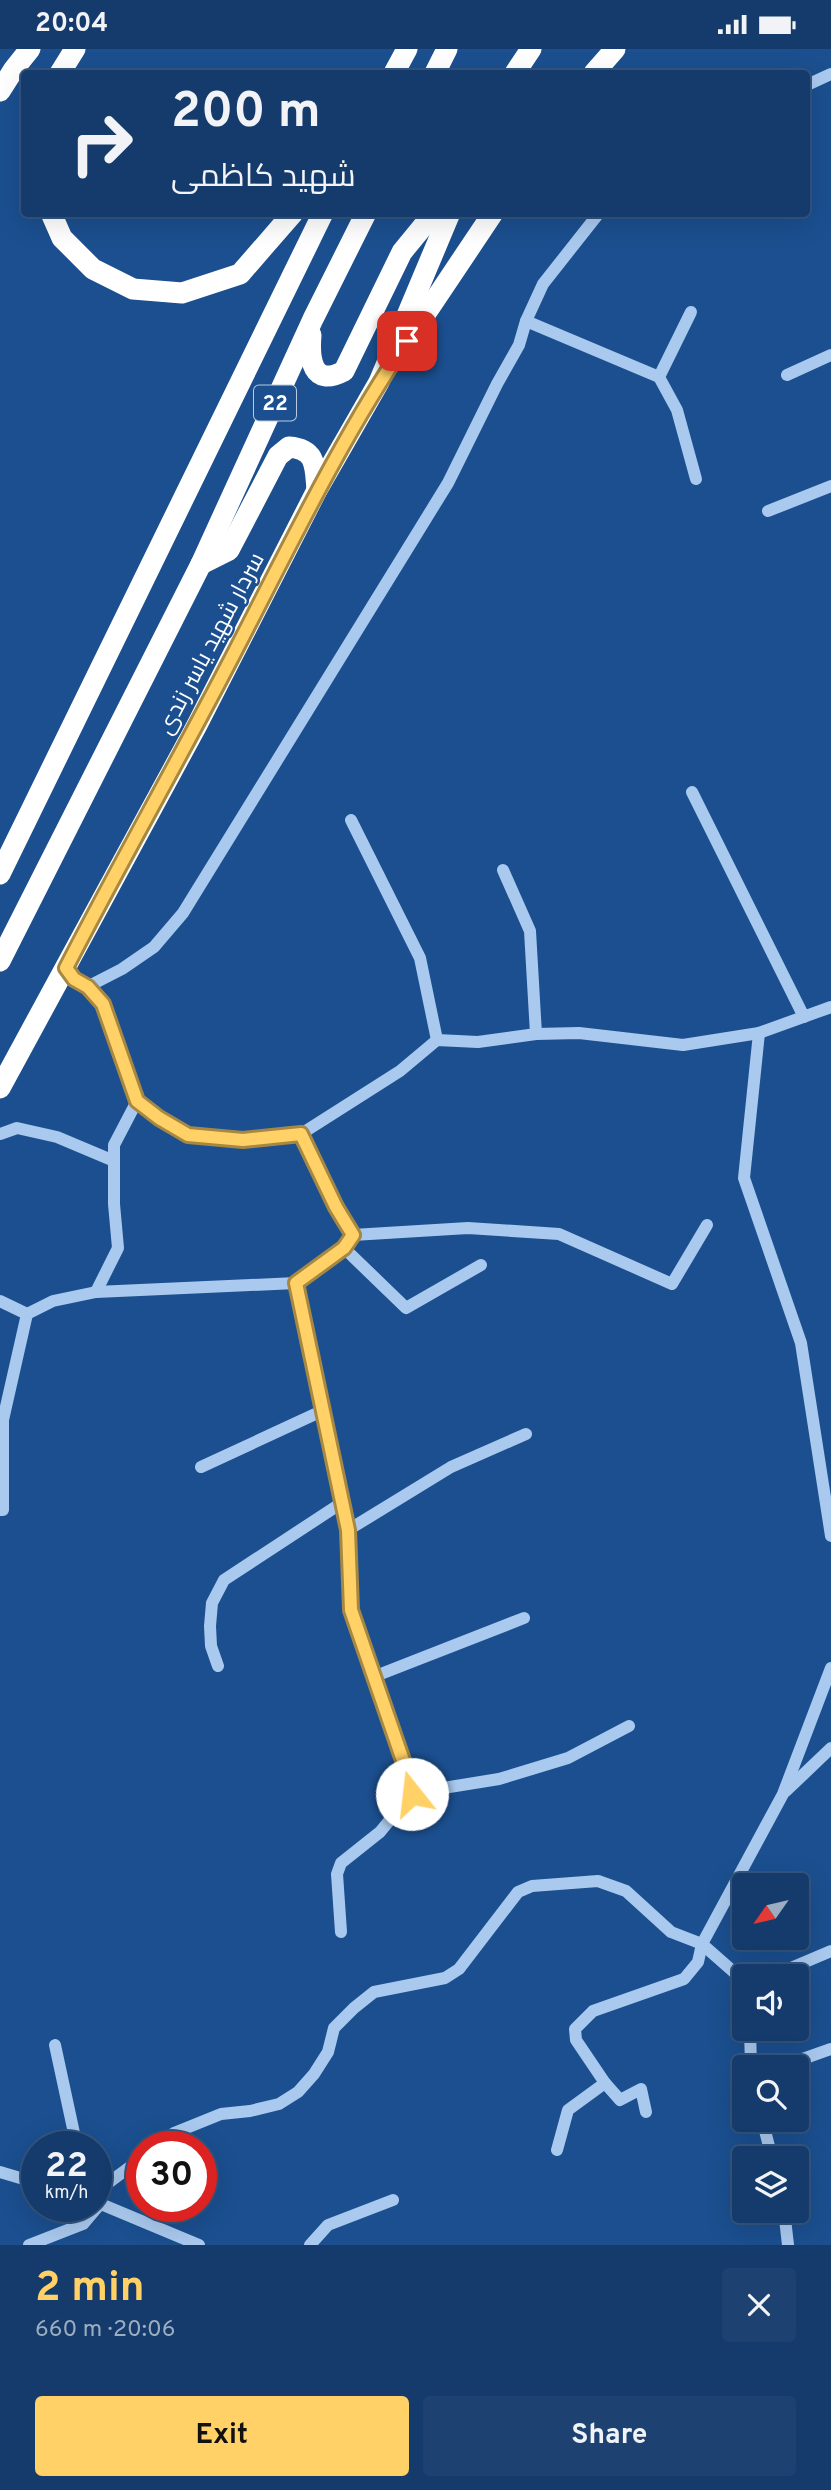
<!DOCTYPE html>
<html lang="en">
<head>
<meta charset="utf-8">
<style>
	:root { --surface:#143b6b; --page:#1d4271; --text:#f1f3f6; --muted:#9dadc1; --line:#33557e; --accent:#ffd166 }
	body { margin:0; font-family:Overpass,Cairo,sans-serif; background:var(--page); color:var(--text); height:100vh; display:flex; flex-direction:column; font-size:26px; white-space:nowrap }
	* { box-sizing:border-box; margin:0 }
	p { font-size:23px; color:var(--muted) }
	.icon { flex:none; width:38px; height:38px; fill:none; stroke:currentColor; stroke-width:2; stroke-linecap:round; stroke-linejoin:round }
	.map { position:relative; height:2196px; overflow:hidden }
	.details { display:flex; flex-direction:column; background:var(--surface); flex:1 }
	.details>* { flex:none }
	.hud { position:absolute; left:21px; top:21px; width:789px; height:147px; border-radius:7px; box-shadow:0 7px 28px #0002,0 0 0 2px var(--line); background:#143b6b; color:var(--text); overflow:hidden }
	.needle { width:46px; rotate:236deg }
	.buttons { position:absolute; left:732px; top:1824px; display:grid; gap:14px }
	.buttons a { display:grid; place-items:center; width:77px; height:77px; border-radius:7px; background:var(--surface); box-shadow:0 7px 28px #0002,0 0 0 2px var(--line); font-size:35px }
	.speed { position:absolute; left:21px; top:2082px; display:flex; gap:14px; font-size:35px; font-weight:700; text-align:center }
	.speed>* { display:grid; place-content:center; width:91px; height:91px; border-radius:50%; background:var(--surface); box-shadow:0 7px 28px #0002,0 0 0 2px var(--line); line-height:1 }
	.speed small { font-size:18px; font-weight:400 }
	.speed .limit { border:10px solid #d22; background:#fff; color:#111 }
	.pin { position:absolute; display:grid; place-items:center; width:60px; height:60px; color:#fff; margin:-30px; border-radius:14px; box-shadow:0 4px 10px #0006 }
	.me { position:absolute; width:77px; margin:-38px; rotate:344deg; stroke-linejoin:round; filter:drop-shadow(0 0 5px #0008) }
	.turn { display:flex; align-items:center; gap:24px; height:147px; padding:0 35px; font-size:32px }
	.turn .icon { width:91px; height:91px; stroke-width:2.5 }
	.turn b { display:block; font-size:49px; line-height:60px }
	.round { display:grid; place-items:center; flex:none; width:74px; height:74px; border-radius:7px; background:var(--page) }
	.summary { display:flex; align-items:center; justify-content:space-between; height:119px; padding:0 35px }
	h1 { font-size:42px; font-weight:700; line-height:52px; color:var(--accent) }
	.primary-button { display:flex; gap:14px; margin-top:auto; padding:14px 35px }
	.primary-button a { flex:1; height:80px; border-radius:7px; background:var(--accent); color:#111; font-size:28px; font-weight:700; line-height:80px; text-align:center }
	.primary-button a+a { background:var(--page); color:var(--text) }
	.status { display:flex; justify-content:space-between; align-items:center; height:49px; padding:0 35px; background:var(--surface); direction:ltr }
	.status svg { height:19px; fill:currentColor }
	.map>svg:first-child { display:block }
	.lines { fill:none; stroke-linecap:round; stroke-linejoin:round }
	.minor { stroke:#a9c9ee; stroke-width:12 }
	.highway { stroke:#fff; stroke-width:21 }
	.route-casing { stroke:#a68842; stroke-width:18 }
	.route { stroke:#ffd166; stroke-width:12 }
	.labels { text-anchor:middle; stroke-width:5; stroke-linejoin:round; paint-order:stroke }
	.shield { fill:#1b4f8f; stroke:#bbcadd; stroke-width:2 }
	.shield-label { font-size:21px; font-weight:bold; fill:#fff }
	.street-label { font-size:23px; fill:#fff; stroke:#1b4f8f }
</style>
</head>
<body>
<div class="status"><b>20:04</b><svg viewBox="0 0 49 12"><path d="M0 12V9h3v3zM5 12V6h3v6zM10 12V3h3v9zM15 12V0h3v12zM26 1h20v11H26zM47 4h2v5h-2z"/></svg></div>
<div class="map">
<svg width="831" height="2196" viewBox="0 0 831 2196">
	<rect width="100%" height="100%" fill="#1b4f8f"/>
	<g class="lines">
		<g class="minor">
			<polyline points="807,36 831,25"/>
			<polyline points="526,272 659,328 677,361 696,430"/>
			<polyline points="787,326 831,306"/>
			<polyline points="659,328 691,263"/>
			<polyline points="768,462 831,437"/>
			<polyline points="692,743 804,968"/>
			<polyline points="351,771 420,909 437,991"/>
			<polyline points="503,821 530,882 536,985"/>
			<polyline points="66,919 74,930 87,938 103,955 137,1052 159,1069 188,1086 243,1091 301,1085 400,1022 437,991 478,993 536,985 579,984 683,996 759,984 831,958"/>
			<polyline points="87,938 122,920 154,898 183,864 448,434 497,335 519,296 526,272 543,235 599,164"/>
			<polyline points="759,984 744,1129 801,1294 831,1487"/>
			<polyline points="0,1085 17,1079 57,1088 114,1112"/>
			<polyline points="353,1186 468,1179 559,1185 672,1235 707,1176"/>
			<polyline points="344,1199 406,1259 481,1216"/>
			<polyline points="296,1234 344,1199 353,1186 336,1158 301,1085"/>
			<polyline points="96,1243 118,1199 114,1155 114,1096 137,1052"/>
			<polyline points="0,1252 27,1265 53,1252 96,1243 296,1234 348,1481 351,1561 408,1726 412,1744 380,1783 341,1814 337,1825 341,1883"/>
			<polyline points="0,1370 3,1371 3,1461 0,1461"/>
			<polyline points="3,1371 27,1265"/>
			<polyline points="201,1418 324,1361"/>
			<polyline points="348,1481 451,1418 526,1385"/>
			<polyline points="218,1617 211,1597 210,1577 212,1554 224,1531 343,1453"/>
			<polyline points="373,1628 524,1569"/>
			<polyline points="786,1742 831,1699"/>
			<polyline points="412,1744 499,1730 568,1709 629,1677"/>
			<polyline points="772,1927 831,1902"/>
			<polyline points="744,1932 702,1895 783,1745 831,1619"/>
			<polyline points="750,1979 751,2018"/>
			<polyline points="55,1996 77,2098"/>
			<polyline points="780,2018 831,2000"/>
			<polyline points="605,2034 620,2051 641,2040 646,2063"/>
			<polyline points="762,2070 772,2109"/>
			<polyline points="155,2098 174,2084 221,2065 250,2062 279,2055 298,2043 314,2025 328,2003 334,1979 354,1959 374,1943 445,1929 459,1920 518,1843 532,1837 598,1832 626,1842 671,1883 702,1895 698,1913 684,1930 593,1962 575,1980 576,1991 605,2034 568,2061 557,2101"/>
			<polyline points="0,2123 37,2134"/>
			<polyline points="96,2143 142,2109"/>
			<polyline points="96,2153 199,2196"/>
			<polyline points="784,2161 788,2196"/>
			<polyline points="29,2196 83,2175 100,2155"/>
			<polyline points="310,2196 328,2176 393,2151"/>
		</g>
		<g class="highway">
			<polyline points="60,24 75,0"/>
			<polyline points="394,24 407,0"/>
			<polyline points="435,24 447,0"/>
			<polyline points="515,24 531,0"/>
			<polyline points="594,24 615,0"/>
			<polyline points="0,42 14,20 30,0"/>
			<polyline points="51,164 62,189 93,220 133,240 182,244 240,225 293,164"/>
			<path d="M311 286C309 310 312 339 344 322L402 203 434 164"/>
			<polyline points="406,294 493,164"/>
			<path d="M201 515 229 501 278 407 289 398C317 400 315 418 317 441"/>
			<polyline points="0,825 323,164"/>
			<polyline points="0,912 201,515 313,270 366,164"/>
			<polyline points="0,1039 197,676 317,441 379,333 450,164"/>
		</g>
	</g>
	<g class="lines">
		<defs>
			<path id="route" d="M407 292C338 394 286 505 229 614 176 716 119 816 66 919L74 930 88 938 103 955 137 1052 159 1069 188 1086 243 1091 301 1085 336 1158 353 1186 344 1199 296 1234 348 1481 351 1561 408 1726 412 1745"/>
		</defs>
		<use href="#route" class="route-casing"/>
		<use href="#route" class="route"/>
	</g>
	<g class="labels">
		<rect class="shield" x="254" y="336.5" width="42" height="35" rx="5"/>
		<g class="shield-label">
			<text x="275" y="361">22</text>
		</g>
		<g class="street-label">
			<text transform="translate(210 594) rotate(-62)" y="8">سردار شهید یاسر زندی</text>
		</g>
	</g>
</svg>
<div class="buttons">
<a><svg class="needle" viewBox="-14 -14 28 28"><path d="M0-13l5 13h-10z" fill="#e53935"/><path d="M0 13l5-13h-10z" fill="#9dadc1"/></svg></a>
<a><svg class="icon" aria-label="sound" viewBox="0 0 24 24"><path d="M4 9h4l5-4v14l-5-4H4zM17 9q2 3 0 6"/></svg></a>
<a><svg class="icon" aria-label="search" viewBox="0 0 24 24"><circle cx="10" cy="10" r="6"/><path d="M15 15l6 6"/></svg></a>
<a><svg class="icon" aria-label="layers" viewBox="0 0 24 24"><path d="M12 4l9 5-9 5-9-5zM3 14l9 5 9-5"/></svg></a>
</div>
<div class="speed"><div>22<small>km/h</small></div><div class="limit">30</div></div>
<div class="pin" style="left:407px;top:292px;background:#d93025"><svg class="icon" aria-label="arrive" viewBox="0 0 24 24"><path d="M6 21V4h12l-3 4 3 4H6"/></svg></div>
<svg class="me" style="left:412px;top:1745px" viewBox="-20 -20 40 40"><circle r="19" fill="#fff"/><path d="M0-13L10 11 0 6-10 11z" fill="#ffd166"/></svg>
<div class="hud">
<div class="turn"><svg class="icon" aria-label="right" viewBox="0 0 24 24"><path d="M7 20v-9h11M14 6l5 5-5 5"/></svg><div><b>200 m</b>شهید کاظمی</div></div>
</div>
</div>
<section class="details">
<div class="summary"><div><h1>2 min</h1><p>660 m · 20:06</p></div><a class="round"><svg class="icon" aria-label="close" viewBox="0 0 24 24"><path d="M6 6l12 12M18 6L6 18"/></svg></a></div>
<div class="primary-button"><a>Exit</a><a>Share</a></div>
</section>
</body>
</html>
